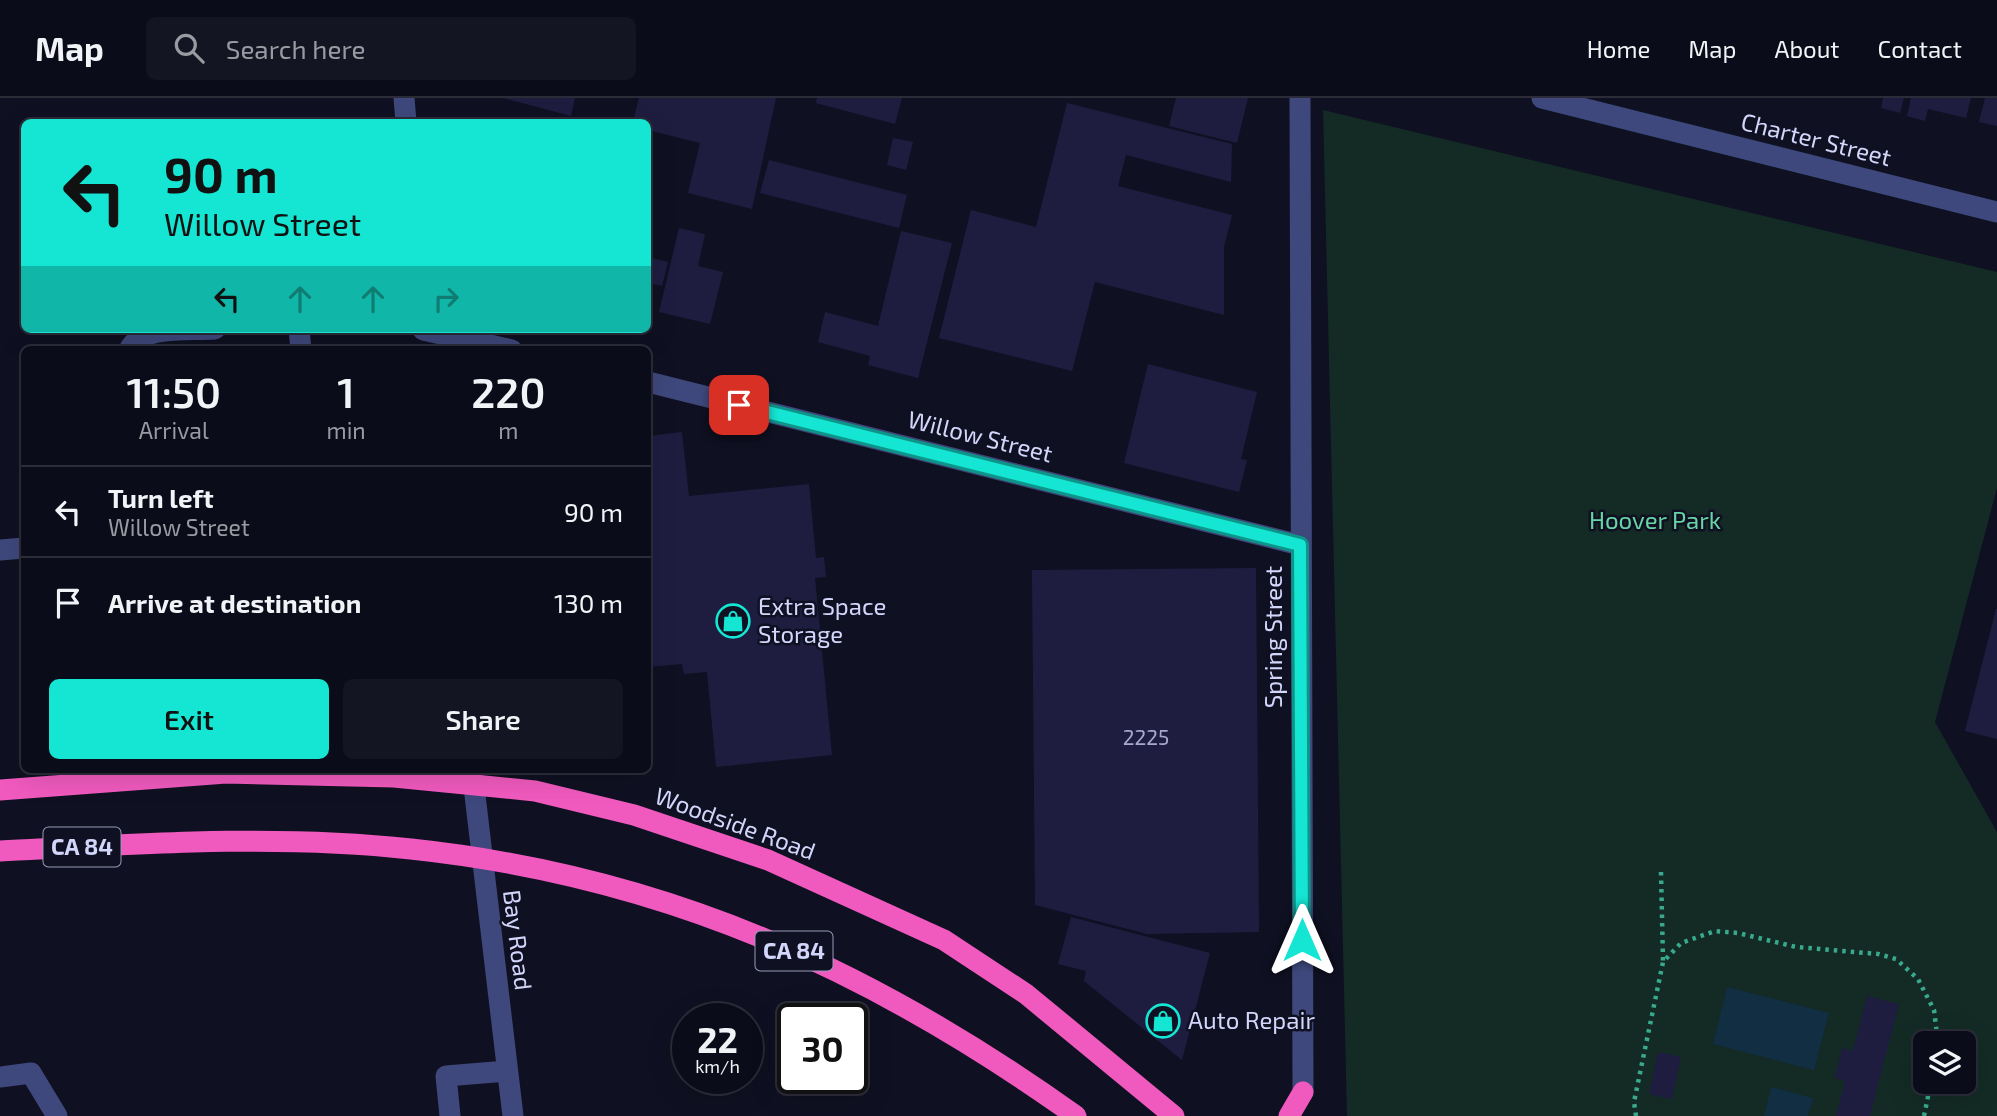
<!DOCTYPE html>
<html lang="en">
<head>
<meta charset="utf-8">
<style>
	:root { --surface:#0b0c19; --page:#141522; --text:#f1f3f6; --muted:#9a9ba2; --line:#2b2c38; --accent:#15e5d3 }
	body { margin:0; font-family:"Exo 2",sans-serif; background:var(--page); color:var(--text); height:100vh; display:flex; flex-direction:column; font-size:26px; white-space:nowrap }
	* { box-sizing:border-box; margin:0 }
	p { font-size:23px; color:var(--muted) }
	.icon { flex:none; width:38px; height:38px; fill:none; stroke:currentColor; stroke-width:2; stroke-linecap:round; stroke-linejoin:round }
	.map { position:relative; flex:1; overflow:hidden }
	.drawer { position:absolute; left:21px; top:248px; width:630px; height:427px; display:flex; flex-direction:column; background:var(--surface); border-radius:10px; box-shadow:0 7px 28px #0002,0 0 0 2px var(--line) }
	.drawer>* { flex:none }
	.guide { position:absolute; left:21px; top:21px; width:630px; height:214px; border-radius:10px; box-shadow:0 7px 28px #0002,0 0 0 2px var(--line); background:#15e5d3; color:#111; overflow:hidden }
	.buttons { position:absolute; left:1913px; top:933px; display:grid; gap:14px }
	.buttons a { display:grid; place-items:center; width:63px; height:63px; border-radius:10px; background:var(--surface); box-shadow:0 7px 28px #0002,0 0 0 2px var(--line); font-size:35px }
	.speed { position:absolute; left:672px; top:905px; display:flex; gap:14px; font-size:35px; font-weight:700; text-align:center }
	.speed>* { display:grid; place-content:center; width:91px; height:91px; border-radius:50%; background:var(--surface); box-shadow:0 7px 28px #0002,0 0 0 2px var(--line); line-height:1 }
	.speed small { font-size:18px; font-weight:400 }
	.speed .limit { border:4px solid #111; border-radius:10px; background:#fff; color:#111 }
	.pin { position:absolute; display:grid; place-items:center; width:60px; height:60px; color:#fff; margin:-30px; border-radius:14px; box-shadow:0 4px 10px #0006 }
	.me { position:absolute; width:77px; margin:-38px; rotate:0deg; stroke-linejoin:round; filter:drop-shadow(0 0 5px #0008) }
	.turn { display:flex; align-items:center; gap:24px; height:147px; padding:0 28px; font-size:32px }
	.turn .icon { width:91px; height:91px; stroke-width:2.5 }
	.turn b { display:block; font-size:49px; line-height:60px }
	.lanes { display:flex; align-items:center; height:66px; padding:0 28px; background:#0003; justify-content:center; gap:35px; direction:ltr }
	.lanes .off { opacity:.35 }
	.eta { display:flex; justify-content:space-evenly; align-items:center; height:119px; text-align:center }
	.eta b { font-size:42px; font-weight:600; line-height:49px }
	.button { display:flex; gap:14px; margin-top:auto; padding:14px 28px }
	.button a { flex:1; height:80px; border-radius:10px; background:var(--accent); color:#111; font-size:28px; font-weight:600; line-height:80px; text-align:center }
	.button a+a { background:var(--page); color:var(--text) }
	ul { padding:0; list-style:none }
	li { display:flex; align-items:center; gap:21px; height:91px; padding:0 28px; border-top:2px solid var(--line) }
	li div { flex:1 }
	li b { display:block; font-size:26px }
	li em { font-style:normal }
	header { display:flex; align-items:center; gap:42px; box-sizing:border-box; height:98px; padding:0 35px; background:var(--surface); border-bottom:2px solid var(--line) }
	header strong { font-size:33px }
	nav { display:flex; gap:38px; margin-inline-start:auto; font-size:24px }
	.search { width:490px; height:63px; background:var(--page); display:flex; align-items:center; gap:18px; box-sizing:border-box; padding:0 24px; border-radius:10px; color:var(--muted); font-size:26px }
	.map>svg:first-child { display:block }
	.green { fill:#132a25; fill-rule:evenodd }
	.water { fill:#122e42 }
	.building { fill:#1e1d40 }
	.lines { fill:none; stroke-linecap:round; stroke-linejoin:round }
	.path { stroke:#39a98d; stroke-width:4.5; stroke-dasharray:3.5 5; stroke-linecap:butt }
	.minor { stroke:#3f487c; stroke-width:21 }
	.highway { stroke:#f05abe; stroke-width:21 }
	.route-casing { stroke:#0e9589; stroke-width:18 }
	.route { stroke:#15e5d3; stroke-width:12 }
	.labels { text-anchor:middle; stroke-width:5; stroke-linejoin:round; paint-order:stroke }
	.number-label { font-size:21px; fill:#a6a8cc }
	.shield { fill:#0f1021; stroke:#989bba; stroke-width:2 }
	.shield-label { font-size:23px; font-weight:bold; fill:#d3d6fb }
	.street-label { font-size:24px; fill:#d3d6fb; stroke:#0f1021 }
	.park-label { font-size:24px; fill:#66d4a4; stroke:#0f1021 }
	.poi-label { font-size:24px; fill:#d3d6fb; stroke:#0f1021; text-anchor:start }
</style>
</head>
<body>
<header>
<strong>Map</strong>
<div class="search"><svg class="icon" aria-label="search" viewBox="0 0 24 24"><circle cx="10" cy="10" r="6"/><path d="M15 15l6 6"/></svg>Search here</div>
<nav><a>Home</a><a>Map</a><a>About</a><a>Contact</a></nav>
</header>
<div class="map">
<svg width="1997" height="1018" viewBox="0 0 1997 1018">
	<rect width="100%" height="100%" fill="#0f1021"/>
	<path class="green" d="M1323 12 1997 174V390L1935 624 1997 734V1018H1347ZM1925 945H1964V984H1925Z"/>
	<g class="water">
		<polygon points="1727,889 1829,915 1814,972 1713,946"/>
		<polygon points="1771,989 1813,1000 1808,1018 1764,1018"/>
	</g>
	<g class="building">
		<polygon points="503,0 575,0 571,18"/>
		<polygon points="639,0 776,0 752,111 688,95 700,45 648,32 648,24 633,24"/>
		<polygon points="817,0 902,0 895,26 816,5"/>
		<polygon points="1176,0 1248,0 1237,45 1169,28"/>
		<polygon points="1883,0 1904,0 1900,15 1881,10"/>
		<polygon points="1911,0 1971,0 1966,20 1928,11 1925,23 1907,18"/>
		<polygon points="1985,0 1997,0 1997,28 1979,24"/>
		<polygon points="1067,5 1232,46 1231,84 1126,57 1118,88 1232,117 1224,149 1224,217 1095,184 1072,273 939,240 971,112 1036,129"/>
		<polygon points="893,40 913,44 906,72 887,67"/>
		<polygon points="769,62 907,97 899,130 760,95"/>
		<polygon points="679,130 705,136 698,168 723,174 710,226 659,214"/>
		<polygon points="901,133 952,145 918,280 868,267 870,258 818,244 825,214 878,228"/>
		<polygon points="648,159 668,164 662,188 648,185"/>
		<polygon points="1148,266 1257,294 1241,361 1247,362 1239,394 1124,365"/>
		<polygon points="682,334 689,398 809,386 816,460 824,459 826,479 815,480 832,657 716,669 707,574 684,576 682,566 648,569 648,338"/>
		<polygon points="1256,470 1259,834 1147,836 1035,807 1032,472"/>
		<polygon points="1996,511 1997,511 1997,641 1965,633"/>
		<polygon points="1071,819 1210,855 1182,962 1084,883 1086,873 1058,866"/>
		<polygon points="1867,898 1899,906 1870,1018 1836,1018 1845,983 1835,980 1842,950 1853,953"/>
		<polygon points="1658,954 1681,959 1672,1001 1649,996"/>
	</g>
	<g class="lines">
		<g class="path">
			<polyline points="1661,774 1663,863"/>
			<polyline points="1636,1018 1634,1004 1663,864 1681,845 1715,833 1738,835 1796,849 1878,856 1896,861 1918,881 1934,912 1938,945"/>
			<polyline points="1924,1018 1931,984"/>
		</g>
		<g class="minor">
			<polyline points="404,0 406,24"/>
			<polyline points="1300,0 1303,994"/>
			<polyline points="1542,0 1997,114"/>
			<polyline points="299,231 301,252"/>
			<polyline points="423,232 512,252"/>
			<path d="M129 252C142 226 190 233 215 231"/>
			<polyline points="648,284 1300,447"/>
			<polyline points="0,452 24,450"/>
			<polyline points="472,672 513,1018"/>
			<polyline points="0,979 31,975 57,1018"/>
			<polyline points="450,1018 446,978 507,973"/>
		</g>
		<g class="highway">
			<polyline points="0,692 226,675 394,679 535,693 634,717 768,762 944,842 1026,896 1174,1018"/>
			<path d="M0 753C137 746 275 736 411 751 665 778 870 871 1076 1018"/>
			<polyline points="1289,1018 1303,994"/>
		</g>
	</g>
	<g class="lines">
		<defs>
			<polyline id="route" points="739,307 1300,447 1302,842"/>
		</defs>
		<use href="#route" class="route-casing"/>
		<use href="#route" class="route"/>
	</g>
	<defs>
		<symbol id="shop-ring" viewBox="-11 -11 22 22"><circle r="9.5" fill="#0f1021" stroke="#15e5d3" stroke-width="1.5"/><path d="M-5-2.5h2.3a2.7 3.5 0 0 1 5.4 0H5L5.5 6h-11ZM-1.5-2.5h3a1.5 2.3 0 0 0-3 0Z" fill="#15e5d3"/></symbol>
	</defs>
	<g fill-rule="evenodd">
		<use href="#shop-ring" x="714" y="504" width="38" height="38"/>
		<use href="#shop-ring" x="1144" y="904" width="38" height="38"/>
	</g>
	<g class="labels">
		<g class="number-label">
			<text x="1146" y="647">2225</text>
		</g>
		<g class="shield">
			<rect x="43.5" y="729.5" width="77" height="39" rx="5"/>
			<rect x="755.5" y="833.5" width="77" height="39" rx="5"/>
		</g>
		<g class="shield-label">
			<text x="82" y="757">CA 84</text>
			<text x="794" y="861">CA 84</text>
		</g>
		<g class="street-label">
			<text transform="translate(1816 42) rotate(14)" y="8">Charter Street</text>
			<text transform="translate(980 339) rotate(14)" y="8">Willow Street</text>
			<text transform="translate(1274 539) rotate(-90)" y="8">Spring Street</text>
			<text transform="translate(735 726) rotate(20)" y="8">Woodside Road</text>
			<text transform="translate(517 842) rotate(83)" y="8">Bay Road</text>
		</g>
		<g class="park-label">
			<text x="1655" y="431">Hoover Park</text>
		</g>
		<g class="poi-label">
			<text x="758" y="517">Extra Space<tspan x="758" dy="28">Storage</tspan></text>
			<text x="1188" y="931">Auto Repair</text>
		</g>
	</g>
</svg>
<div class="buttons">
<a><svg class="icon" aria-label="layers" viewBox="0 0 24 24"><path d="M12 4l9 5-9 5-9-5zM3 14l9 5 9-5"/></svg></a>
</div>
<div class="speed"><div>22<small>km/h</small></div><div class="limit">30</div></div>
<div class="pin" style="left:739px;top:307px;background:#d93025"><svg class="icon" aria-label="arrive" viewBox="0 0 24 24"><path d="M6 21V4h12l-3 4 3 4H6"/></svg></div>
<svg class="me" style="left:1302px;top:842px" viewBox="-20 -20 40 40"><path d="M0-17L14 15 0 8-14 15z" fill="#15e5d3" stroke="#fff" stroke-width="4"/></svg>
<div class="guide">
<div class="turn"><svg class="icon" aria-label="left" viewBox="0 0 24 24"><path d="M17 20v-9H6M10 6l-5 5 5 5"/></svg><div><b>90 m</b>Willow Street</div></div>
<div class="lanes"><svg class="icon" aria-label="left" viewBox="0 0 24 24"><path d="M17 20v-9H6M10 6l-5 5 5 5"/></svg><svg class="icon off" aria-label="ahead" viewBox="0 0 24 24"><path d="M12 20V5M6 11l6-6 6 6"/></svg><svg class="icon off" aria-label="ahead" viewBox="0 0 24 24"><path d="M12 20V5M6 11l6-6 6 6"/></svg><svg class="icon off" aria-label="right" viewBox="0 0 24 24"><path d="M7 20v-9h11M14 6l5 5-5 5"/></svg></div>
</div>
<section class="drawer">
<div class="eta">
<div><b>11:50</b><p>Arrival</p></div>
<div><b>1</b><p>min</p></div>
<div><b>220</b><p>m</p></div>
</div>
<ul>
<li><svg class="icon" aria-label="left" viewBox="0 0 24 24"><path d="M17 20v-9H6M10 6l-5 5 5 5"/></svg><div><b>Turn left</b><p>Willow Street</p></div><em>90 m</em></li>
<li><svg class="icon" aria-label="arrive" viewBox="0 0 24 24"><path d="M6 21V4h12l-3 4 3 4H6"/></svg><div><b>Arrive at destination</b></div><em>130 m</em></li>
</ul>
<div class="button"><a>Exit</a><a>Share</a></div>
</section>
</div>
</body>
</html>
